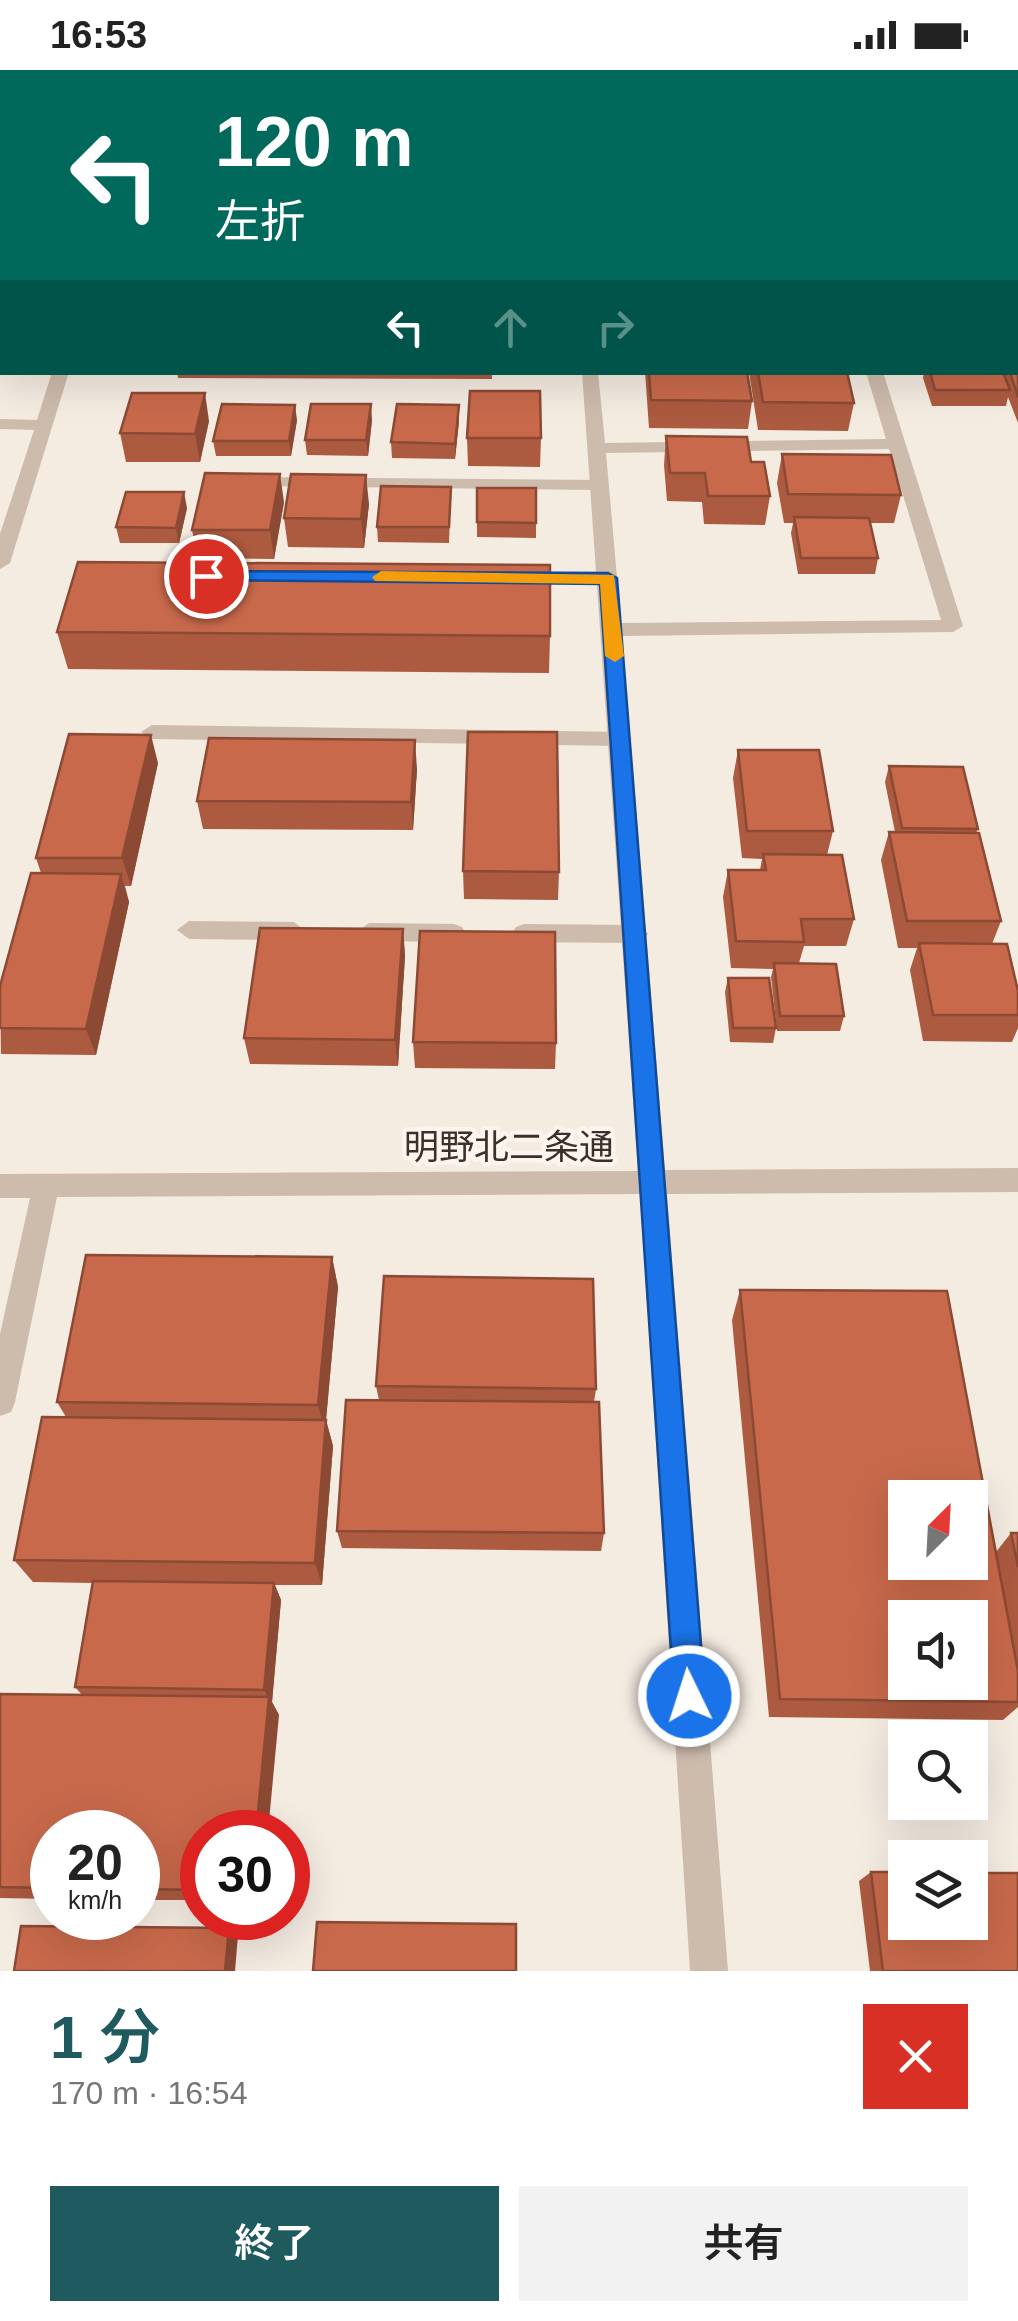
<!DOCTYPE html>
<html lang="ja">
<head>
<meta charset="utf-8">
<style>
	:root { --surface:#fff; --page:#f2f2f2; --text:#222; --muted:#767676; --accent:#1f5a5e }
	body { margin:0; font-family:Arial,"Noto Sans JP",sans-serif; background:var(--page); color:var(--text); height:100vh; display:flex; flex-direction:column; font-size:38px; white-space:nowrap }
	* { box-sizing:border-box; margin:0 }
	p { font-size:32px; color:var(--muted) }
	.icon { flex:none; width:55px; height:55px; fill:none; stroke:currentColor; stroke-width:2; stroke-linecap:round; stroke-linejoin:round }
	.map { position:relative; height:1901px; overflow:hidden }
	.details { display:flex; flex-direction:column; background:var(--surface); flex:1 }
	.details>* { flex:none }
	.hud { position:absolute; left:0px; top:0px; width:1020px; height:305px; box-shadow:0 10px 40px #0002; background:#00695c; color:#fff; overflow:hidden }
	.needle { width:65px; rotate:24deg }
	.buttons { position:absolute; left:888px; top:1410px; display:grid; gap:20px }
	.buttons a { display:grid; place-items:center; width:100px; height:100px; border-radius:0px; background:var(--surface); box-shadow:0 10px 40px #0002; font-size:50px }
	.speed { position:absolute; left:30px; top:1740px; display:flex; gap:20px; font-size:50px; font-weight:700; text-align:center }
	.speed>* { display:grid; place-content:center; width:130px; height:130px; border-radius:50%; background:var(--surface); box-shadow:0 10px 40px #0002; line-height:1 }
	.speed small { font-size:25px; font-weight:400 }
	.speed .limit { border:15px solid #d22; background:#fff; color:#111 }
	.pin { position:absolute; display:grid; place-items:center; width:85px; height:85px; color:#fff; margin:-42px; border:5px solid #fff; border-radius:50%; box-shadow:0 2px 10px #0007 }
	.me { position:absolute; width:110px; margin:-55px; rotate:356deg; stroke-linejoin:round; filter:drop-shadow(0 0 8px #0008) }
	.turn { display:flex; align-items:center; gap:35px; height:210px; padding:0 50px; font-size:45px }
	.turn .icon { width:130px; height:130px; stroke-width:2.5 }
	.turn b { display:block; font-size:70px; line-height:85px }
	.lanes { display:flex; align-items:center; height:95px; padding:0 50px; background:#0003; justify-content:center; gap:50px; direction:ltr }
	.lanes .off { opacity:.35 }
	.round { display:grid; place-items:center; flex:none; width:105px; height:105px; border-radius:0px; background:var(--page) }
	.overview { display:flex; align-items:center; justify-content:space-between; height:170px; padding:0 50px }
	h1 { font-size:60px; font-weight:600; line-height:75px; color:var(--accent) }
	.action { display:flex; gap:20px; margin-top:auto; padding:20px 50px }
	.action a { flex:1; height:115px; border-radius:0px; background:var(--accent); color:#fff; font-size:40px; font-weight:600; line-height:115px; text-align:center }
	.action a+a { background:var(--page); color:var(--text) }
	.status { display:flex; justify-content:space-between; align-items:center; height:70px; padding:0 50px; background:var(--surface); direction:ltr }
	.status svg { height:28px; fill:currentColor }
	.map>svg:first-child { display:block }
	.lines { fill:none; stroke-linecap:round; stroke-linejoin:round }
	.lane { fill:#cdbbac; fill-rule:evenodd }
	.street { fill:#cdbbac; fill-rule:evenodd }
	.wall { fill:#ac5a40 }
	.shaded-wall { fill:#8c4a34 }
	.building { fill:#c8694b; stroke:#8c4a34; stroke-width:2.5; fill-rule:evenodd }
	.route { fill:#1a73e8; stroke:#114b97; stroke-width:2.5 }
	.slow { fill:#f59e0b }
	.labels { text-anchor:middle; stroke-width:9; stroke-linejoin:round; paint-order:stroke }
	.street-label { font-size:35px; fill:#3b302b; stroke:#fbf5ee }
</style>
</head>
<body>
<div class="status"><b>16:53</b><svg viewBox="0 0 49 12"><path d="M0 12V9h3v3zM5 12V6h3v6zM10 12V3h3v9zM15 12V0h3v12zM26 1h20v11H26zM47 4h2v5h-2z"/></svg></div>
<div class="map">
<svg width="1018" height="1901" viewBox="0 0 1018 1901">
	<rect width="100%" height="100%" fill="#f4ebe1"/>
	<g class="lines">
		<g class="lane">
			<rect x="0" y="57" width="2" height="8"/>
			<polygon points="0,238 2,239 2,249 0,248"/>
			<polygon points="52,302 69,302 10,493 0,499 0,464 34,360 0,359 0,349 37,350"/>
			<polygon points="250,407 600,410 609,415 600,420 244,416 241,412"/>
			<polygon points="516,502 608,502 618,508 608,514 509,512 509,504"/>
			<polygon points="152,655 621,662 632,669 621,676 152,669 141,662"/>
			<polygon points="189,851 294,852 306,861 294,870 189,869 177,860"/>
			<polygon points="369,853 454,854 462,857 466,863 462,869 454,872 369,871 357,862"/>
			<polygon points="524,854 636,855 644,858 648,864 644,870 636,873 524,872 516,869 512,863 516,857"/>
		</g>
		<g class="street">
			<rect x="565" y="0" width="12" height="2"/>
			<rect x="809" y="0" width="12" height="2"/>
			<polygon points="835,0 1018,0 1018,6 1018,2"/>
			<rect x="0" y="6" width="2" height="8"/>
			<path d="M582 302H598L605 373 886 369 866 302H883L963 556 953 562 622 566 665 1100 1018 1098V1122L667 1124 728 1901H690L640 1124 57 1127 15 1332 11 1342 0 1346V1264L30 1128H0V1104L638 1101ZM889 379 941 550 621 553 606 383Z"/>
		</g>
	</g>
	<g class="wall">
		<polygon points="0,64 2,64 2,147 0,146"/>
		<polygon points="0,193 2,193 2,232 0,231"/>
		<polygon points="1018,261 1018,353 1008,327 1006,336 932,336 923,308 924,302 1018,302"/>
		<polygon points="177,302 492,302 492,309 178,308"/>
		<polygon points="645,302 747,302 752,331 748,359 649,358"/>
		<polygon points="749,302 847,302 854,333 848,361 758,360"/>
		<polygon points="297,350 291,386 216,386 213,371"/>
		<polygon points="372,350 368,386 307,385 305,370"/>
		<polygon points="209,351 200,392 126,392 120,363"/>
		<polygon points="459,351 455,389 392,388 391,372"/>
		<polygon points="666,366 751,392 770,426 765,455 704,454 702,432 667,431 664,395"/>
		<polygon points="467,368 541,368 540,397 468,396"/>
		<polygon points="782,384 901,425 894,453 870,453 878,488 875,504 798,504 791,463 793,453 784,453 777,413"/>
		<polygon points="451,417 449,473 378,472 377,457"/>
		<polygon points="477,418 536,418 536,468 477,467"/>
		<polygon points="284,432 274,489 198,488 192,460"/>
		<polygon points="369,434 364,478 288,477 284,448"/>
		<polygon points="187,438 179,473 120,473 116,457"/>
		<polygon points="57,562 550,566 549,603 68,599"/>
		<polygon points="738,680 833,761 827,785 854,849 846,876 804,876 799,893 844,946 840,961 777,961 771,907 773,899 731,898 723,827 728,800 760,800 762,789 742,788 733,708"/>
		<polygon points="158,693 131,816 125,816 129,832 96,985 1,984 0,916 41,803 36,788"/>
		<polygon points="889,696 978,759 976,763 1001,851 992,874 1018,921 1018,958 1012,972 923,971 910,900 917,878 898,878 881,790 889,762 895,762 885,712"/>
		<polygon points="417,699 413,760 203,759 197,731"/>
		<polygon points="463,801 559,802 558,830 464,829"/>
		<polygon points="403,859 405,886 398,996 250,994 244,968"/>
		<polygon points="728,908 776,958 773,973 730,972 725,922"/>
		<polygon points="413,972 556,973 555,999 415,998"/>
		<polygon points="332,1187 338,1217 326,1350 333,1376 322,1515 275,1515 281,1530 272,1632 279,1645 202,1762 202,1830 138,1830 138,1762 52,1762 52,1829 0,1828 0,1624 82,1625 75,1617 93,1513 33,1512 14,1490 66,1347 57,1332"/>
		<polygon points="740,1220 996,1482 1011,1463 1018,1463 1018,1637 1003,1650 769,1647 732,1250"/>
		<polygon points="376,1316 596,1319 594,1332 604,1463 601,1481 342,1478 337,1461 379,1330"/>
		<polygon points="871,1802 1018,1901 870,1901 859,1811"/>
	</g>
	<g class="shaded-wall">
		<polygon points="205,323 209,351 200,392 195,364"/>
		<polygon points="371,334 372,350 368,386 366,370"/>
		<polygon points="295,335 297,350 291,386 289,371"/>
		<polygon points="459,335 459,351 455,389 455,374"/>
		<polygon points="280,404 284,432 274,489 270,460"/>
		<polygon points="366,405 369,434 364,478 361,449"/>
		<polygon points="184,422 187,438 179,473 176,458"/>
		<polygon points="151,665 158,693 131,816 122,788"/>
		<polygon points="415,670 417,699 413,760 411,732"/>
		<polygon points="121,804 129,832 96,985 86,959"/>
		<polygon points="403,859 405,886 398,996 395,970"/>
		<polygon points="332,1187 338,1217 326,1350 333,1376 322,1515 315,1493 325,1361 318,1335"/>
		<polygon points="274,1513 281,1530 272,1632 279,1645 268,1762 256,1762 269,1629 264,1620"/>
		<polygon points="229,1858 238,1865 235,1901 225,1901"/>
	</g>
	<g class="building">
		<polygon points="0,86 2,86 2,113 0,112"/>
		<polygon points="1018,290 1018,327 1010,302 1018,302"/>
		<polygon points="649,302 747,302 752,331 651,330"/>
		<polygon points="758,302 847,302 854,333 763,332"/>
		<polygon points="930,302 1003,302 1010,320 935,320"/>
		<polygon points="470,321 540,321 541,368 467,368"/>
		<polygon points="132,323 205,323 195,364 120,363"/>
		<polygon points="222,334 295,335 289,371 213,371"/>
		<polygon points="311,334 371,334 366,370 305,370"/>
		<polygon points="397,334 459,335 455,374 391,372"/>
		<polygon points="666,366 747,367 751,392 764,392 770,426 708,426 705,403 670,403"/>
		<polygon points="782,384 891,385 901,425 788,424"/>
		<polygon points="205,403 280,404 270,460 192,460"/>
		<polygon points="291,404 366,405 361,449 284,448"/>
		<polygon points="381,416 451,417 449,457 377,457"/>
		<polygon points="477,418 536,418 536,453 477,452"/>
		<polygon points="126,422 184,422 176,458 116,457"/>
		<polygon points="794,447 869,448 878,488 801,488"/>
		<polygon points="78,492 550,495 550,566 57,562"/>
		<polygon points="468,662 557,662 559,802 463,801"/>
		<polygon points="69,664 151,665 122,788 36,788"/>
		<polygon points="209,668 415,670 411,732 197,731"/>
		<polygon points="738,680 819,680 833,761 747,761"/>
		<polygon points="889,696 963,697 978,759 902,758"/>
		<polygon points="889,762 979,763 1001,851 907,851"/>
		<polygon points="763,784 842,785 854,849 801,849 804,872 736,871 728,800 766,800"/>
		<polygon points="31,803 121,804 86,959 0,958 0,916"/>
		<polygon points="260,858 403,859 395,970 244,968"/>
		<polygon points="420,861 555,862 556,973 413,972"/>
		<polygon points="919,873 1007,874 1018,921 1018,945 933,945"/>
		<polygon points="774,893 836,894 844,946 780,946"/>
		<polygon points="728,908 769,908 776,958 733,958"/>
		<polygon points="86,1185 332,1187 318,1335 57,1332"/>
		<polygon points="384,1206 593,1209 596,1319 376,1316"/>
		<path d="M740 1220 947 1221 1018 1601V1632L780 1629ZM905 1428H970V1492H905ZM905 1548H970V1612H905Z"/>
		<polygon points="346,1330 599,1332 604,1463 337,1461"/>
		<polygon points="42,1347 326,1350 315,1493 14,1490"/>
		<polygon points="1011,1463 1018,1463 1018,1497"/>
		<polygon points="93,1511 274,1513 264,1620 75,1617"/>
		<polygon points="0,1624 269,1627 256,1762 202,1762 202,1820 138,1819 138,1762 52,1762 52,1818 0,1817"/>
		<polygon points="871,1802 905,1802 905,1852 970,1852 970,1803 1018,1803 1018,1901 883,1901"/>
		<polygon points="317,1852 516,1854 516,1901 313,1901"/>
		<polygon points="21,1856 229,1858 225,1901 14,1901"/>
	</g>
	<polygon class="route" points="206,501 608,503 617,508 705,1626 700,1637 689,1641 678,1637 674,1626 600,514 200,510 200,502"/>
	<polygon class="slow" points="381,501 614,505 624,586 615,592 605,586 600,514 375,511 372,507"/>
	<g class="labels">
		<g class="street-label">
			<text x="509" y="1089">明野北二条通</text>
		</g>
	</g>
</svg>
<div class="buttons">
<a><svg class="needle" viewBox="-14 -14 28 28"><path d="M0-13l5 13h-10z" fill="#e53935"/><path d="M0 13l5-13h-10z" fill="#767676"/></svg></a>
<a><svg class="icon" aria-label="sound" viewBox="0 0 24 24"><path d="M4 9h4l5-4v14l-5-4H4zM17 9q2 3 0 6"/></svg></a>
<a><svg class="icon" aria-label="search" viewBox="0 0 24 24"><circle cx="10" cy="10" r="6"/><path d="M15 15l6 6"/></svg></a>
<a><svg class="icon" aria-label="layers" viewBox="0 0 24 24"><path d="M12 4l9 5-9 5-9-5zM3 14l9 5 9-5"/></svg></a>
</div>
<div class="speed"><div>20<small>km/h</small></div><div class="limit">30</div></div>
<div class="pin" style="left:206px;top:506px;background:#d93025"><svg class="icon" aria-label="arrive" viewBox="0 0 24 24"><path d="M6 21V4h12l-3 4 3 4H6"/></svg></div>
<svg class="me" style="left:689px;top:1626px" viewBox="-20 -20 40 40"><circle r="17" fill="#1a73e8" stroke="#fff" stroke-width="3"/><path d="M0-11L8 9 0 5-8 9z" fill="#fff"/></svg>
<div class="hud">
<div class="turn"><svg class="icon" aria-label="left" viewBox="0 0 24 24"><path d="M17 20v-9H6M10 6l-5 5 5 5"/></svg><div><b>120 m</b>左折</div></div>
<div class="lanes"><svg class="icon" aria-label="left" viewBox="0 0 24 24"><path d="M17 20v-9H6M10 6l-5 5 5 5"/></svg><svg class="icon off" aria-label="ahead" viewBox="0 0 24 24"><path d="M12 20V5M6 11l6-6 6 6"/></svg><svg class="icon off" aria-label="right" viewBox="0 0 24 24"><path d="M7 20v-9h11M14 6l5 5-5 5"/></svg></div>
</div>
</div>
<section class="details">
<div class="overview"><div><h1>1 分</h1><p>170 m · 16:54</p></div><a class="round" style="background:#d93025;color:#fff"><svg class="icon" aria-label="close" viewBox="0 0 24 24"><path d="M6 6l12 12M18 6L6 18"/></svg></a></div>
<div class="action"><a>終了</a><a>共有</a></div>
</section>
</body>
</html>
